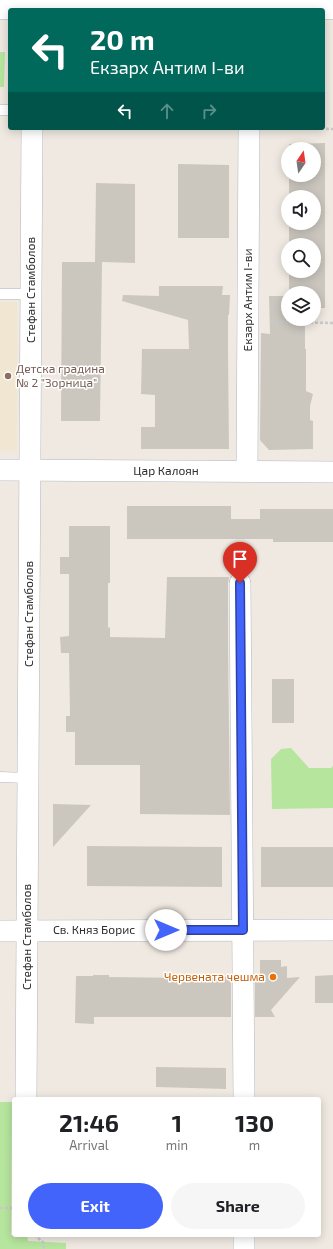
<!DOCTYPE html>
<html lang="en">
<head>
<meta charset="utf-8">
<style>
	:root { --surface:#fff; --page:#f6f6f6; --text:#202124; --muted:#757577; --accent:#4264fb }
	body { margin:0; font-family:"Exo 2",sans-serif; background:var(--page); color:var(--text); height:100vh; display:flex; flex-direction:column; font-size:15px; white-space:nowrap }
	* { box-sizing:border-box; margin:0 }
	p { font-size:13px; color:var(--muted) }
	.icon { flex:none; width:22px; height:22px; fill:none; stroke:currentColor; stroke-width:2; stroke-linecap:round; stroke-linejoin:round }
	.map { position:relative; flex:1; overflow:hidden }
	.drawer { position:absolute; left:12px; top:1097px; width:309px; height:140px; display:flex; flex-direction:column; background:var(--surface); border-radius:4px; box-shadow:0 2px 10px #0003 }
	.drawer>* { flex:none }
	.banner { position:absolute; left:8px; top:8px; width:317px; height:122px; border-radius:4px; box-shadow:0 2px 10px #0003; background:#00695c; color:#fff; overflow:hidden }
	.needle { width:26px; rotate:13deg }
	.controls { position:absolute; left:281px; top:142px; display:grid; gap:8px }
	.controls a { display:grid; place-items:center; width:40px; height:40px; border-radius:50%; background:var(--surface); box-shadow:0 2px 10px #0003; font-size:20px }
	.pin { position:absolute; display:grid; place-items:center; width:34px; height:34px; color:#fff; margin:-41px -17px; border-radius:50% 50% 50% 0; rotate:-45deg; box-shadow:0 0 4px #0007 }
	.pin .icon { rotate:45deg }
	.me { position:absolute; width:44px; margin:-22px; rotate:90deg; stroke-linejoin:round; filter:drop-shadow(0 0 3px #0008) }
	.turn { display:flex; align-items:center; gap:14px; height:84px; padding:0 16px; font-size:18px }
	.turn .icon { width:52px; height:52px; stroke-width:2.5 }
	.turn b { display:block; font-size:28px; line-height:34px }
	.lanes { display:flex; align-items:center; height:38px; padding:0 16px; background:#0003; justify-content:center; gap:20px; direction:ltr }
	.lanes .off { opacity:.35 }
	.eta { display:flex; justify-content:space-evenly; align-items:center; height:68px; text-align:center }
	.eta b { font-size:24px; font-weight:700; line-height:28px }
	.action { display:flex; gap:8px; margin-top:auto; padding:8px 16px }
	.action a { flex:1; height:46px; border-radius:24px; background:var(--accent); color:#fff; font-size:16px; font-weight:700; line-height:46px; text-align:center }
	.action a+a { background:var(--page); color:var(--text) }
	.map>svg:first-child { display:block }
	.education { fill:#f0e6d1 }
	.green { fill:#b6e59e }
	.building { fill:#cbc7bf }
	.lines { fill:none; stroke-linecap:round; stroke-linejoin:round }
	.service-casing { stroke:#b4b7c1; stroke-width:11 }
	.minor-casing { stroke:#b4b7c1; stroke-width:22 }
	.secondary-casing { stroke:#b4b7c1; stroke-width:23 }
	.path { stroke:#c9c9c9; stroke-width:2.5; stroke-dasharray:3 2; stroke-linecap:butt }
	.service { stroke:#fff; stroke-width:10 }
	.minor { stroke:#fff; stroke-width:21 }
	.secondary { stroke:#fff; stroke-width:22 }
	.route-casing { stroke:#2b41a3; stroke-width:10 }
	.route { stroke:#4264fb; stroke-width:7 }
	.education-dot { fill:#8d6e63; stroke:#fff; stroke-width:1.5 }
	.food-dot { fill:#e8710a; stroke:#fff; stroke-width:1.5 }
	.labels { text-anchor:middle; stroke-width:3; stroke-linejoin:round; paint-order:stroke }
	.street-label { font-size:12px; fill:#2e2e2e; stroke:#fff }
	.education-label { font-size:12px; fill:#785e54; stroke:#fff; text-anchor:start }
	.food-label { font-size:12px; fill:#c56008; stroke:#fff; text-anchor:end }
</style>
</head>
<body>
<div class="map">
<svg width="333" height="1249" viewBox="0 0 333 1249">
	<rect width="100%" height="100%" fill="#efe9e1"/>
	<polygon class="education" points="0,302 17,302 17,451 0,450"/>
	<g class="green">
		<polygon points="0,52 5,52 4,87 0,87"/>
		<polygon points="291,748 309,768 331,768 333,766 333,808 272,809 271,759 281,749"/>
		<polygon points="0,1102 12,1102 11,1235 27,1235 28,1241 66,1243 66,1249 0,1249"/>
	</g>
	<g class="building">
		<polygon points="325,143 325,308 314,308 314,293 289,293 289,271 314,271 314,245 289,245 289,223 314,223 314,197 289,197 289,175 314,175 314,149 289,149 289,144"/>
		<polygon points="178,164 229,165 229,238 178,238"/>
		<polygon points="96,183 135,184 135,263 102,262 100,421 61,421 62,262 95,262"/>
		<polygon points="159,286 223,286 222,295 230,295 229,315 228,315 228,349 229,449 141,449 141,427 155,427 155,395 141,394 142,349 189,349 188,320 122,301 123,295 159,296"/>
		<polygon points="269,296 288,296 288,319 305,319 305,349 306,349 306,391 313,394 310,406 310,420 313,421 313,449 269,450 260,440 261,333 270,334"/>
		<polygon points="127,506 231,506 231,519 260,519 260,509 333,509 333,542 273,542 273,539 127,539"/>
		<polygon points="69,526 110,526 110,583 108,583 108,628 110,627 110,637 165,638 167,577 229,577 228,583 228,645 230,815 140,814 140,765 75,765 75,732 66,732 66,716 70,716 69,653 61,653 60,637 69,636 69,574 60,574 60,557 69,557"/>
		<rect x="272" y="679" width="22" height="44"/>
		<polygon points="53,804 91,805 53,847"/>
		<polygon points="87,846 222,847 222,887 87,886"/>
		<rect x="261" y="847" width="72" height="40"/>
		<polygon points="260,960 281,960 281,967 287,966 287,978 300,977 271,1010 275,1017 255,1017 255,977 260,977"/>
		<polygon points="93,975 109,975 109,977 186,978 186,976 231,977 231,1017 94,1017 94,1024 75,1023 76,976 93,976"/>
		<polygon points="333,975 333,1003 315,1003 315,976"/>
		<polygon points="156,1067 226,1068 226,1089 156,1087"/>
	</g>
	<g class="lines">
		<defs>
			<g id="service">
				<polyline points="0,110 10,110"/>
				<polyline points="0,294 31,294"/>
				<polyline points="0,777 28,778"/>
			</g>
			<g id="minor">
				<polyline points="0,470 333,472"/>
				<polyline points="247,471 249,129"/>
				<polyline points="240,583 244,1099"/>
				<polyline points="0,931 333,930"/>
				<polyline points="26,1099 32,128"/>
				<polyline points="244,1235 244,1249"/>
			</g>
			<polyline id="secondary" points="0,8 333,8"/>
		</defs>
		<use href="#service" class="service-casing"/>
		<use href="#minor" class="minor-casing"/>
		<use href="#secondary" class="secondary-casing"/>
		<g class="path">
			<polyline points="286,128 333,129"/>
			<polyline points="270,322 333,323"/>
			<polyline points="0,1208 14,1208"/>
			<polyline points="34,1235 43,1242 44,1249"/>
		</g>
		<use href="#service" class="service"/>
		<use href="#minor" class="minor"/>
		<use href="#secondary" class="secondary"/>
	</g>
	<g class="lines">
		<defs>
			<polyline id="route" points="166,930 243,930 240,583"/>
		</defs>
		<use href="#route" class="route-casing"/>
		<use href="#route" class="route"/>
	</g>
	<circle class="education-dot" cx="8" cy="376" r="4"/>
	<circle class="food-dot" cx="273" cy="977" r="4"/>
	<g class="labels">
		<g class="street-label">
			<text transform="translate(31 290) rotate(-90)" y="4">Стефан Стамболов</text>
			<text transform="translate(248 300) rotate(-90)" y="4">Екзарх Антим I-ви</text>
			<text x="166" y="475">Цар Калоян</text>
			<text transform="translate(29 614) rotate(-90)" y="4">Стефан Стамболов</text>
			<text x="94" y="934">Св. Княз Борис</text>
			<text transform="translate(27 937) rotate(-90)" y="4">Стефан Стамболов</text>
		</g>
		<g class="education-label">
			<text x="16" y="373">Детска градина<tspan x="16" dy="14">№ 2 "Зорница"</tspan></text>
		</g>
		<g class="food-label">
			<text x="265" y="981">Червената чешма</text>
		</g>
	</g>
</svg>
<div class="controls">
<a><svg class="needle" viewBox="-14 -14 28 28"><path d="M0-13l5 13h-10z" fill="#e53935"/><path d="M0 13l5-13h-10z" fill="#757577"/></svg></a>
<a><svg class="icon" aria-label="sound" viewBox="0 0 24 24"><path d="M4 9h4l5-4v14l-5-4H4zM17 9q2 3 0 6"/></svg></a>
<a><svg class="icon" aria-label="search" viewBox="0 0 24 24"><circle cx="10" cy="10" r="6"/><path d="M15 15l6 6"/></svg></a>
<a><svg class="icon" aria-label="layers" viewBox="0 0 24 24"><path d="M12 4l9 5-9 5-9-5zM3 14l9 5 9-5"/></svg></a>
</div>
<div class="pin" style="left:240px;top:583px;background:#d93025"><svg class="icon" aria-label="arrive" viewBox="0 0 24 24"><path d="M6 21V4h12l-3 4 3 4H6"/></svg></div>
<svg class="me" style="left:166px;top:930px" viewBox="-20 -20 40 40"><circle r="19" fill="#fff"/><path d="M0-13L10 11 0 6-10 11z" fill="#4264fb"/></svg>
<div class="banner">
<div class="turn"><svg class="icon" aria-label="left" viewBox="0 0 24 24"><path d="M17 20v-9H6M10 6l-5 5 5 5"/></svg><div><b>20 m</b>Екзарх Антим I-ви</div></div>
<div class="lanes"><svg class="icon" aria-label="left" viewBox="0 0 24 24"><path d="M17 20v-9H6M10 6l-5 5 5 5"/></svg><svg class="icon off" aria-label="ahead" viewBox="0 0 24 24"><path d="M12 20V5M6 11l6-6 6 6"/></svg><svg class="icon off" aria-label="right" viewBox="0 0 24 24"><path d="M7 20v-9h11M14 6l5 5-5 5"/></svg></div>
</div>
<section class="drawer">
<div class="eta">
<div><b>21:46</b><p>Arrival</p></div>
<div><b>1</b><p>min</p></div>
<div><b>130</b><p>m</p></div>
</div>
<div class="action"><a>Exit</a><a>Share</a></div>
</section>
</div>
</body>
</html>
